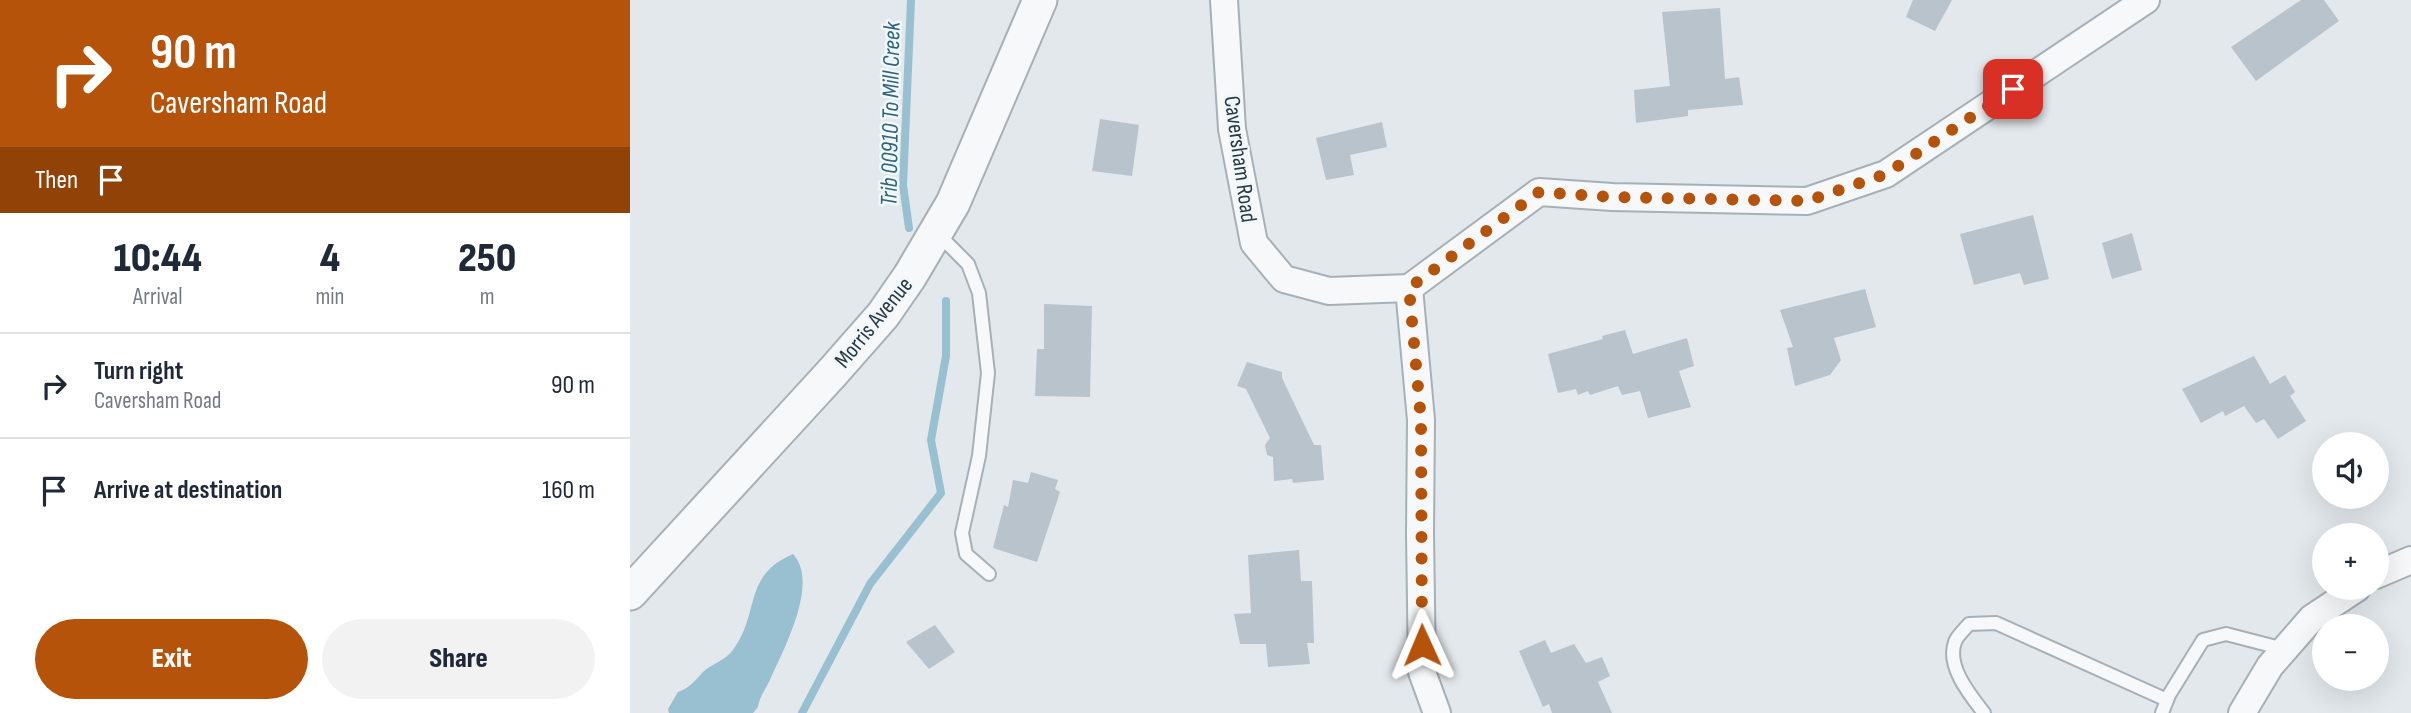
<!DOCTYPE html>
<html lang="en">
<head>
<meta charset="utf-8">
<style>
	:root { --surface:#fff; --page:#f2f2f3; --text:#1f2937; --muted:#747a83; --line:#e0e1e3; --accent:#b45309 }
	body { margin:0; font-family:"Sofia Sans Condensed",sans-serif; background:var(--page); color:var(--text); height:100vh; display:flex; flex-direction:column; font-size:26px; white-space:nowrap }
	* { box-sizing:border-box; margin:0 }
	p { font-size:23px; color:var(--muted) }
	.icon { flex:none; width:38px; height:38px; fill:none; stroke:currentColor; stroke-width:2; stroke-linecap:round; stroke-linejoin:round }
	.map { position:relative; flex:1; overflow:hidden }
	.drawer { display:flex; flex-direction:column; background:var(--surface); width:630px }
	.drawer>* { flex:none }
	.top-card { background:#b45309; color:#fff; overflow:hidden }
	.controls { position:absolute; left:1682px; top:432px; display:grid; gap:14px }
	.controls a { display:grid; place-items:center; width:77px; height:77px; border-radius:50%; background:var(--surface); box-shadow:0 7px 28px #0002; font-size:35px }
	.pin { position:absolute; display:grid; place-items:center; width:60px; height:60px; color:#fff; margin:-30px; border-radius:14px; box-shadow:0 4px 10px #0006 }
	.me { position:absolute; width:77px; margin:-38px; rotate:359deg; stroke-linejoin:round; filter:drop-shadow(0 0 5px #0008) }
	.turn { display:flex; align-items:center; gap:24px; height:147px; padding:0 35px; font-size:32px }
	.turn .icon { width:91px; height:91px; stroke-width:2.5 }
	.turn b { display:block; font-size:49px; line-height:60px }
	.then { display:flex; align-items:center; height:66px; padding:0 35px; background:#0003; gap:14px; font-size:26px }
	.eta { display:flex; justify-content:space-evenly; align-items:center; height:119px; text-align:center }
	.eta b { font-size:42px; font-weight:800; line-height:49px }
	.cta { display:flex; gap:14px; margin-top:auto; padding:14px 35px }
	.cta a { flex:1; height:80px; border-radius:42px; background:var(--accent); color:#fff; font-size:28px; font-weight:800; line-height:80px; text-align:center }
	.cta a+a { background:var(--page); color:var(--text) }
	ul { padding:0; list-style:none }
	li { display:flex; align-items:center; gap:21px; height:105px; padding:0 35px; border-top:2px solid var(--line) }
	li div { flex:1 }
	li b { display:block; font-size:26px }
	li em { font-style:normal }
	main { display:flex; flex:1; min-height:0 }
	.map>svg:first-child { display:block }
	.water { fill:#99c0d0 }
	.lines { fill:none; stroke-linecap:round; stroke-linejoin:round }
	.stream { stroke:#99c0d0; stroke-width:8 }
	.building { fill:#b9c3cb }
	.service-casing { stroke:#a6b0b7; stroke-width:16 }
	.minor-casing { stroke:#a6b0b7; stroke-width:30 }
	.tertiary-casing { stroke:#a6b0b7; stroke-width:37 }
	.service { stroke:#f6f8fa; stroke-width:12 }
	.minor { stroke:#f6f8fa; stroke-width:26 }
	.tertiary { stroke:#f6f8fa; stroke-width:33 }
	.route { stroke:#b45309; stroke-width:12; stroke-dasharray:0 21.6 }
	.labels { text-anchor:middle; stroke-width:5; stroke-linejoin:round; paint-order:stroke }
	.street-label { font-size:23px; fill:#283a46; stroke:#f2f7f9 }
	.water-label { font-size:24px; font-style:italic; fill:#2d6480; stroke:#f2f7f9 }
</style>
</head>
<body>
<main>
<section class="drawer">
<div class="top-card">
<div class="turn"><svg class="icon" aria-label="right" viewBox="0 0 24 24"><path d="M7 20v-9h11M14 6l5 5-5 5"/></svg><div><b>90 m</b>Caversham Road</div></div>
<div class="then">Then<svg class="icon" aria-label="arrive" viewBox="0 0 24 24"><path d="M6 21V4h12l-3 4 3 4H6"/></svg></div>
</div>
<div class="eta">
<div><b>10:44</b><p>Arrival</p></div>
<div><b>4</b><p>min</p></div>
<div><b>250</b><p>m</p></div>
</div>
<ul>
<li><svg class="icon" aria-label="right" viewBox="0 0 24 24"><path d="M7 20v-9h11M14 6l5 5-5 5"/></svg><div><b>Turn right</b><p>Caversham Road</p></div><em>90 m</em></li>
<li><svg class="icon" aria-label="arrive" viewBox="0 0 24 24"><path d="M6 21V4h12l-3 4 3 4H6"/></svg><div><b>Arrive at destination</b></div><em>160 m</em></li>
</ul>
<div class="cta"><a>Exit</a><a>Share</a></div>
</section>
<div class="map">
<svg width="1781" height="713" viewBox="0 0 1781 713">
	<rect width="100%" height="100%" fill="#e2e8ec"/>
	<path class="water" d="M163 554C190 583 153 650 139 682 135 690 129 698 128 707L123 713H39L38 709 48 692C58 689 66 680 72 673 81 664 96 660 103 650 131 611 112 576 163 554Z"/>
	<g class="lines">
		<g class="stream">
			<polyline points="279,228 273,185 281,0"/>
			<polyline points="172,713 240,584 311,493 301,440 316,356 316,301"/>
		</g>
	</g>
	<g class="building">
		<polygon points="1283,0 1322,0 1305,31 1276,17"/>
		<polygon points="1671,0 1694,0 1709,21 1626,81 1601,47"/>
		<polygon points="1090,8 1095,79 1109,77 1113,105 1058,110 1058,116 1006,123 1004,90 1040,86 1032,12"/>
		<polygon points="470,119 509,125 502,176 462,171"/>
		<polygon points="752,122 757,147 720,155 724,175 696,180 686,138"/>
		<polygon points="1403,215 1419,279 1394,285 1390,273 1344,285 1330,234"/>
		<polygon points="1502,233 1512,270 1482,279 1472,243"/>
		<polygon points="1235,289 1246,327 1204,338 1211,360 1200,375 1165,386 1157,348 1163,347 1150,310"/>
		<polygon points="414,304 462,306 460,397 405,396 407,349 414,349"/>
		<polygon points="995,330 1003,354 1057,338 1064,366 1049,371 1061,407 1018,418 1010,391 992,395 988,386 960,395 958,391 948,395 946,389 928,393 918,354 973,339 972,336"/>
		<polygon points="1624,356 1640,384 1655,375 1665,392 1660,396 1676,421 1648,439 1634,419 1626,423 1614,406 1595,416 1593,411 1571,423 1552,389"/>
		<polygon points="617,362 652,372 652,378 684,445 691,445 694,480 663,483 662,479 644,481 643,457 637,455 635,445 640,438 616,389 607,386"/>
		<polygon points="401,472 428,480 425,489 430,492 407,562 363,548 374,505 378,507 383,480 398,483"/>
		<polygon points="669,550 671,581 682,581 684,643 677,643 680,664 638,667 636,644 610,644 604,614 621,613 618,555"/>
		<polygon points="305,625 325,652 299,669 276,642"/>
		<polygon points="915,640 921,653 944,644 956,663 972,657 980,676 968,682 982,713 922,713 919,704 913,707 889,651"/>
	</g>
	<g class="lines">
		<defs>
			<g id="service">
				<polyline points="307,233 338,264 349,293 358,373 349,456 332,533 336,554 359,574"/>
				<path d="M1354 713C1340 695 1316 666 1325 642 1327 636 1335 629 1339 624L1366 623 1537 700"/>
				<polyline points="1532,713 1539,695 1573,640 1596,634 1654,649"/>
			</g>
			<g id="minor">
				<polyline points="594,0 602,129 624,243 654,279 699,291 779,288 909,192 982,197 1177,201 1256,174 1516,0"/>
				<polyline points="779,288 791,420 790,533 792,672 807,713"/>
				<polyline points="1746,575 1781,560"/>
				<polyline points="1612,713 1640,666 1682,618 1727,588"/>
			</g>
			<polyline id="tertiary" points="0,593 202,373 253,315 280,276 323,203 410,0"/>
		</defs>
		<use href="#service" class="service-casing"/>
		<use href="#minor" class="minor-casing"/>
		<use href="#tertiary" class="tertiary-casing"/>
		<use href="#service" class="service"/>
		<use href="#minor" class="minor"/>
		<use href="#tertiary" class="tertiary"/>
	</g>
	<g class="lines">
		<polyline class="route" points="792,645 791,420 779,288 909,192 982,197 1177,201 1256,174 1383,89"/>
	</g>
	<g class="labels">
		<g class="street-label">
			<text transform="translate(611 159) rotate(82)" y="8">Caversham Road</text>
			<text transform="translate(243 322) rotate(-51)" y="8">Morris Avenue</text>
		</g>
		<g class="water-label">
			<text transform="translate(260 114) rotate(-89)" y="8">Trib 00910 To Mill Creek</text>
		</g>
	</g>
</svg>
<div class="controls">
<a><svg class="icon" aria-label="sound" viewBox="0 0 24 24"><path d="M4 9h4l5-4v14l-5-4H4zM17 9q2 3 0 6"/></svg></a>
<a>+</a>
<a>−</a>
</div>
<div class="pin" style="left:1383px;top:89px;background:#d93025"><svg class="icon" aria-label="arrive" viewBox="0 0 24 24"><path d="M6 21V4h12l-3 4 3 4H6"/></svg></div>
<svg class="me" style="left:792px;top:645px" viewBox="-20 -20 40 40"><path d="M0-17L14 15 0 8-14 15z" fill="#b45309" stroke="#fff" stroke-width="4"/></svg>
</div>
</main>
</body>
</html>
